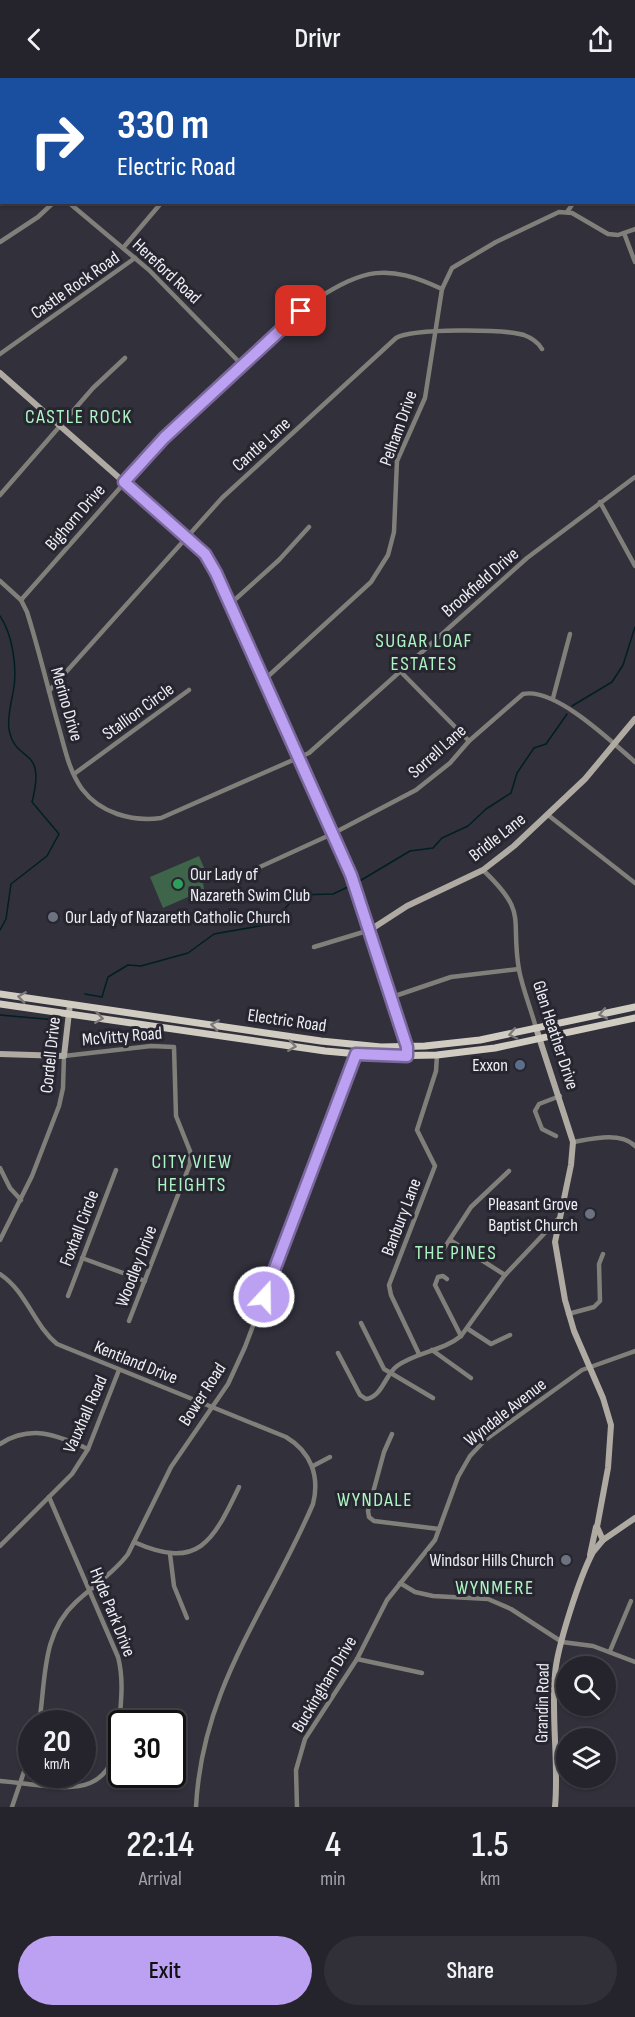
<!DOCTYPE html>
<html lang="en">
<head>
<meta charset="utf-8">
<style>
	:root { --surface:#25242c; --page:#313038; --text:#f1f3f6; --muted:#a3a4a9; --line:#424148; --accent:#bca0f2 }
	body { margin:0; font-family:"Sofia Sans Condensed",sans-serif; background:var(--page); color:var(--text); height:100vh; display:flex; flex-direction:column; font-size:22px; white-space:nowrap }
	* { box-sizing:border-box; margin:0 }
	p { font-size:20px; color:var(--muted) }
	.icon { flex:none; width:33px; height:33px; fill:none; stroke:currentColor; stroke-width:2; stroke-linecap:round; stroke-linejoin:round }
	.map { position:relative; height:1729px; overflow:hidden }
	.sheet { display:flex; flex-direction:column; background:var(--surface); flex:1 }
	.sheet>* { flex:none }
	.banner { position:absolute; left:0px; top:0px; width:636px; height:126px; box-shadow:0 2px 4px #0004,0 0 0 2px var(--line); background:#1a4fa0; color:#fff; overflow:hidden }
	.tools { position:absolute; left:556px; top:1578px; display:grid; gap:12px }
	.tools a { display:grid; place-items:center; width:60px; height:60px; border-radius:50%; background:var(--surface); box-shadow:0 2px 4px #0004,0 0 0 2px var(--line); font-size:30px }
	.speed { position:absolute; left:18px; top:1632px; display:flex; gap:12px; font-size:30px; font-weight:700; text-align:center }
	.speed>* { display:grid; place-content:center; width:78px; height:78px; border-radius:50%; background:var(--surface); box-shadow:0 2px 4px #0004,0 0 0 2px var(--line); line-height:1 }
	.speed small { font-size:15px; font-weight:400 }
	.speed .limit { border:3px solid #111; border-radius:9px; background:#fff; color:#111 }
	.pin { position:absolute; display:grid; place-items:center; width:51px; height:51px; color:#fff; margin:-26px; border-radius:12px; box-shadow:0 3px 9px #0006 }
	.me { position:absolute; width:66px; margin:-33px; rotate:21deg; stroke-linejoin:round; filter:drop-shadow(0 0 4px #0008) }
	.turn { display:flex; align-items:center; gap:21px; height:126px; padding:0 18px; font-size:27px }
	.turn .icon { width:78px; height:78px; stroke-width:2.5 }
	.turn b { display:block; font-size:42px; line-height:51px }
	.eta { display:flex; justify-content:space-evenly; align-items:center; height:102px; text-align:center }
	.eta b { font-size:36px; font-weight:600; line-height:42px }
	.primary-button { display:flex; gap:12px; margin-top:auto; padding:12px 18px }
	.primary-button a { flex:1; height:69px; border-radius:36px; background:var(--accent); color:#111; font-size:24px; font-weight:600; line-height:69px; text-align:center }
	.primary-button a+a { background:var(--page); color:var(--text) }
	header { display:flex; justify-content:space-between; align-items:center; height:78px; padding:0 18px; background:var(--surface); font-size:27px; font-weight:600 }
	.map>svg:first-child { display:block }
	.green { fill:#3e644a }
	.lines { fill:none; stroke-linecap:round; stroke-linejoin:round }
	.stream { stroke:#001f23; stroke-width:1.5 }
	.street { stroke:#817f7a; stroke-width:4.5 }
	.secondary { stroke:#afaba2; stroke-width:6 }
	.primary { stroke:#d1ccc2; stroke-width:7 }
	.oneway { stroke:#7c7979 }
	.route-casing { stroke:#7a689d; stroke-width:15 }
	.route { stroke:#bca0f2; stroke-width:10 }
	.leisure-dot { fill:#2e9e5b; stroke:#272630; stroke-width:2 }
	.worship-dot { fill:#6b7280; stroke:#272630; stroke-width:2 }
	.service-dot { fill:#5c6f8a; stroke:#272630; stroke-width:2 }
	.labels { text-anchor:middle; stroke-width:6; stroke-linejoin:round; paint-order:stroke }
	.street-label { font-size:18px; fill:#eeeef5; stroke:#272630 }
	.poi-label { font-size:18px; fill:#eeeef5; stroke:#272630; text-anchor:end }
	.neighbourhood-label { font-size:20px; letter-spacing:1.5px; fill:#adf6c3; stroke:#272630 }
</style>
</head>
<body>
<header><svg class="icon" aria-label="back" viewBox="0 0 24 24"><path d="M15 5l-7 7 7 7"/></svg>Drivr<svg class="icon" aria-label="share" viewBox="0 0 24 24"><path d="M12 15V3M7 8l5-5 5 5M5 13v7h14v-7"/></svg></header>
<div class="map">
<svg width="635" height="1729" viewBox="0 0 635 1729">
	<rect width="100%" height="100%" fill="#31303b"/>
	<polygon class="green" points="199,778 209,801 203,804 204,812 163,830 150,799"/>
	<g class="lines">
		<g class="stream">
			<polyline points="0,88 2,87"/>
			<path d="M0 538C12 556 17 587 14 609 12 622 7 638 9 651 15 687 47 666 32 724L59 756 47 778 11 806 6 841 0 852"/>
			<polyline points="572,628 612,604 623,587 635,549"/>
			<polyline points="358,804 410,773 433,770 442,760 468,748 486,731 511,715 517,695 534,670 546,666 567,636"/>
			<polyline points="85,916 102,919 108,899 128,887 141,888 188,875 214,856 271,846 297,817 333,816 350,808"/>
			<polyline points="0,937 56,942"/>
		</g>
		<g class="street">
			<polyline points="112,0 112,2"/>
			<polyline points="627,0 627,2"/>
			<polyline points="598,2 598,0"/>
			<polyline points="0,29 2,29"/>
			<polyline points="68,124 149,192 242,287"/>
			<polyline points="567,134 574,124"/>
			<polyline points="624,155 635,184"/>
			<polyline points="0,164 38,139 54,124"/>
			<polyline points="123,170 162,124"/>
			<polyline points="0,276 135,180"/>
			<polyline points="0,417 93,310 125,280"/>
			<polyline points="600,424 635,488"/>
			<path d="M0 503 21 522 27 534C39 572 48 611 59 650 65 671 69 693 82 711 100 735 132 744 161 740L309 675 527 480 635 399"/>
			<path d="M21 522 164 360 315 222C364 191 386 185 442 211"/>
			<polyline points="230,526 279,482 309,449"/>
			<polyline points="400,593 469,663"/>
			<polyline points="264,602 371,504 388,477 394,454 397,383 425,320 442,211 452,190 496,164 559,134 572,135 608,156 618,157 635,151"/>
			<path d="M49 613 222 420 396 260C413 250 504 251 524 257 532 260 538 264 542 271"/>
			<polyline points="553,620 570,556"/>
			<polyline points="74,696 189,612"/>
			<polyline points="548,737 635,805"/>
			<path d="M483 792C529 836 510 838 519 892 523 912 531 931 536 950"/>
			<path d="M240 798 332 756 416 712 450 685 469 663 523 616C555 609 611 663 635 684"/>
			<polyline points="314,869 370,852"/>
			<polyline points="392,919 451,899 519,891"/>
			<polyline points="556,1058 542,1051 535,1033 539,1026 560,1018"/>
			<path d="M573 1064C590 1061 621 1053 635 1068"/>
			<polyline points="0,1090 10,1110 21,1122"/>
			<polyline points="0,1162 32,1098 59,1028 63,1010 64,978 151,968 174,969 176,1038 190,1073 190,1086 129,1243"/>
			<polyline points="450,1162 505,1197"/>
			<polyline points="441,1175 471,1129 509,1093"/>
			<polyline points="82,1180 145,1203"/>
			<path d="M0 1196C27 1214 33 1246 57 1266L286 1359C311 1374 320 1398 313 1426 268 1531 202 1609 196 1729"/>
			<polyline points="447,1201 443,1198 438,1199 435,1207 461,1258"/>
			<polyline points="68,1218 116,1092"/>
			<polyline points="568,1236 594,1229 600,1223 599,1186 603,1176"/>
			<polyline points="361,1245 384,1291 433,1320"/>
			<polyline points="468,1251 491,1266 510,1257"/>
			<polyline points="432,1272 471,1300"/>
			<path d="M338 1275 360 1317 366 1321C382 1319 385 1297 397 1288 416 1274 443 1273 461 1258L505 1197 558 1141"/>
			<polyline points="419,1276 391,1217 389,1207 435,1088 417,1052 436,993 437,977"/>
			<polyline points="392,1356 384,1374 368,1433 369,1439 374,1443 439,1451"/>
			<path d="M0 1366C31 1346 57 1357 88 1371"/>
			<polyline points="313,1388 330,1379"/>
			<path d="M134 1464C199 1493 213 1463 239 1409"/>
			<polyline points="0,1468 72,1396 88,1371 119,1292"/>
			<polyline points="170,1476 174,1508 187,1540"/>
			<polyline points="400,1505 415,1514 433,1518 488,1521 511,1531 562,1564 593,1568 635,1584"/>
			<polyline points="610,1573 631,1523"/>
			<polyline points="357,1581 422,1595"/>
			<path d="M39 1646C46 1602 41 1556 76 1524 93 1508 114 1495 128 1476L171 1389 228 1306 245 1269 356 976"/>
			<path d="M0 1703C62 1708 114 1729 119 1648 121 1625 124 1601 118 1579L49 1419"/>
			<polyline points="12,1729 32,1670"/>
			<polyline points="297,1729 296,1692 305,1661 357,1581 387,1522 435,1462 458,1399 470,1378 485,1362 582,1292 635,1273"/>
		</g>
		<g class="secondary">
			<polyline points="0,295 191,463 209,482 351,797 402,950 407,971"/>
			<polyline points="370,852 407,828 483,792 514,768 585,701 635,641"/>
			<polyline points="536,950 573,1064 571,1087 555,1164 565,1222 574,1253 603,1320 611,1347 608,1390 597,1449 603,1462"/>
			<polyline points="0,976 64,978 70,926"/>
			<polyline points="590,1477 596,1449"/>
			<path d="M555 1729C559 1685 551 1640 555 1596 557 1569 580 1498 593 1474L603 1462 635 1440"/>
		</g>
		<g class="primary">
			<polyline points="0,916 321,963 381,969 425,968 480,962 635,929"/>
			<polyline points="0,926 325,973 381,978 437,977 495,970 635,940"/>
		</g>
	</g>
	<defs><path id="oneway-chevron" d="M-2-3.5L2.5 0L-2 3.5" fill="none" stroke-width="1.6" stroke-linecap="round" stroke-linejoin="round" transform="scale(1.5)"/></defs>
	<g class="oneway">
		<use href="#oneway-chevron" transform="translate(22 919) rotate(-172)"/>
		<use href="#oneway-chevron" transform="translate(603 936) rotate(168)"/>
		<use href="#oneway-chevron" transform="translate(99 940) rotate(8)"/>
		<use href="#oneway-chevron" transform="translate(215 947) rotate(-172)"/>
		<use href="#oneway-chevron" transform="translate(513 956) rotate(168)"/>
		<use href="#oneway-chevron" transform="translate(292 968) rotate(8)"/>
	</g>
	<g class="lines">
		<defs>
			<polyline id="route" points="264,1219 356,976 407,978 407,969 351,797 216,495 205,476 124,404 164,360 301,233"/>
		</defs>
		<use href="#route" class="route-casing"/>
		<use href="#route" class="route"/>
	</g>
	<circle class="leisure-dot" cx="178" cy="806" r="6"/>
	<g class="worship-dot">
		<circle cx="53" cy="839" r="6"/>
		<circle cx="590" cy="1136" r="6"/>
		<circle cx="566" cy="1482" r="6"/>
	</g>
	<circle class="service-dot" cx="520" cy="987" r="6"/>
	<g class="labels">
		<g class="street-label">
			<text transform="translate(167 193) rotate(43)" y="6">Hereford Road</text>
			<text transform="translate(75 207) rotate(-35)" y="6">Castle Rock Road</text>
			<text transform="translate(398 350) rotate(-70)" y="6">Pelham Drive</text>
			<text transform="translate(261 366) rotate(-42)" y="6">Cantle Lane</text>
			<text transform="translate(75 439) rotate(-49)" y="6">Bighorn Drive</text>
			<text transform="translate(480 504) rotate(-41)" y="6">Brookfield Drive</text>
			<text transform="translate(67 626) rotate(74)" y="6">Merino Drive</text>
			<text transform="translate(138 633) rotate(-36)" y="6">Stallion Circle</text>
			<text transform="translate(437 673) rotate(-42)" y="6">Sorrell Lane</text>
			<text transform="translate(497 759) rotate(-38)" y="6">Bridle Lane</text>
			<text transform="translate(287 942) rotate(8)" y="6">Electric Road</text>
			<text transform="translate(556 957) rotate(72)" y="6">Glen Heather Drive</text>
			<text transform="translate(122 958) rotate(-5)" y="6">McVitty Road</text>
			<text transform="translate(50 977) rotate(-84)" y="6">Cordell Drive</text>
			<text transform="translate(401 1139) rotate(-69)" y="6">Banbury Lane</text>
			<text transform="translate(79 1150) rotate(-69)" y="6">Foxhall Circle</text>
			<text transform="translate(136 1188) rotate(-69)" y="6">Woodley Drive</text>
			<text transform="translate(136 1284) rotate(22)" y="6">Kentland Drive</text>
			<text transform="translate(202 1316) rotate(-57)" y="6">Bower Road</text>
			<text transform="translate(505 1334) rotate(-38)" y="6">Wyndale Avenue</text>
			<text transform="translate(85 1336) rotate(-66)" y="6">Vauxhall Road</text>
			<text transform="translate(113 1534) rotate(68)" y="6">Hyde Park Drive</text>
			<text transform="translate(324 1606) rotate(-59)" y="6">Buckingham Drive</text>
			<text transform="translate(542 1625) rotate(-89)" y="6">Grandin Road</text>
		</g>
		<g class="poi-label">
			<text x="190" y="802" text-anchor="start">Our Lady of<tspan x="190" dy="21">Nazareth Swim Club</tspan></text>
			<text x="65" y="845" text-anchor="start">Our Lady of Nazareth Catholic Church</text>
			<text x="508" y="993">Exxon</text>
			<text x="578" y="1132">Pleasant Grove<tspan x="578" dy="21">Baptist Church</tspan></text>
			<text x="554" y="1488">Windsor Hills Church</text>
		</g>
		<g class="neighbourhood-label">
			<text x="79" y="345">CASTLE ROCK</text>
			<text x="424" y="569">SUGAR LOAF<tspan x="424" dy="23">ESTATES</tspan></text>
			<text x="192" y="1090">CITY VIEW<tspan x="192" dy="23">HEIGHTS</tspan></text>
			<text x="456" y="1181">THE PINES</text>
			<text x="375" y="1428">WYNDALE</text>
			<text x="495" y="1516">WYNMERE</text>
		</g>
	</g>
</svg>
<div class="tools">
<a><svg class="icon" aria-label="search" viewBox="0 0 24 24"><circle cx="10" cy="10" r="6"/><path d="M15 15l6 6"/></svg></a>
<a><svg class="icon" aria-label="layers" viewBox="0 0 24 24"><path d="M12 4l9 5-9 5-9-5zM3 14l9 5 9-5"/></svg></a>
</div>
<div class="speed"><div>20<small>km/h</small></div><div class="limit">30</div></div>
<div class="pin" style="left:301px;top:233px;background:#d93025"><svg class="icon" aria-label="arrive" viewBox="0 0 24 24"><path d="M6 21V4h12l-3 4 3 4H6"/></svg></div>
<svg class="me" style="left:264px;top:1219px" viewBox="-20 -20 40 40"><circle r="17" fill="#bca0f2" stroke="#fff" stroke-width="3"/><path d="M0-11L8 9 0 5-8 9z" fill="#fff"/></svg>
<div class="banner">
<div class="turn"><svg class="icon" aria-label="right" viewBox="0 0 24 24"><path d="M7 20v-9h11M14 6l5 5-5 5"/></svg><div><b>330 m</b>Electric Road</div></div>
</div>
</div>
<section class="sheet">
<div class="eta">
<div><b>22:14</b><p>Arrival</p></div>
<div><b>4</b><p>min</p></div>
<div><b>1.5</b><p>km</p></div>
</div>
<div class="primary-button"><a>Exit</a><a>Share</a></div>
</section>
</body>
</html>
